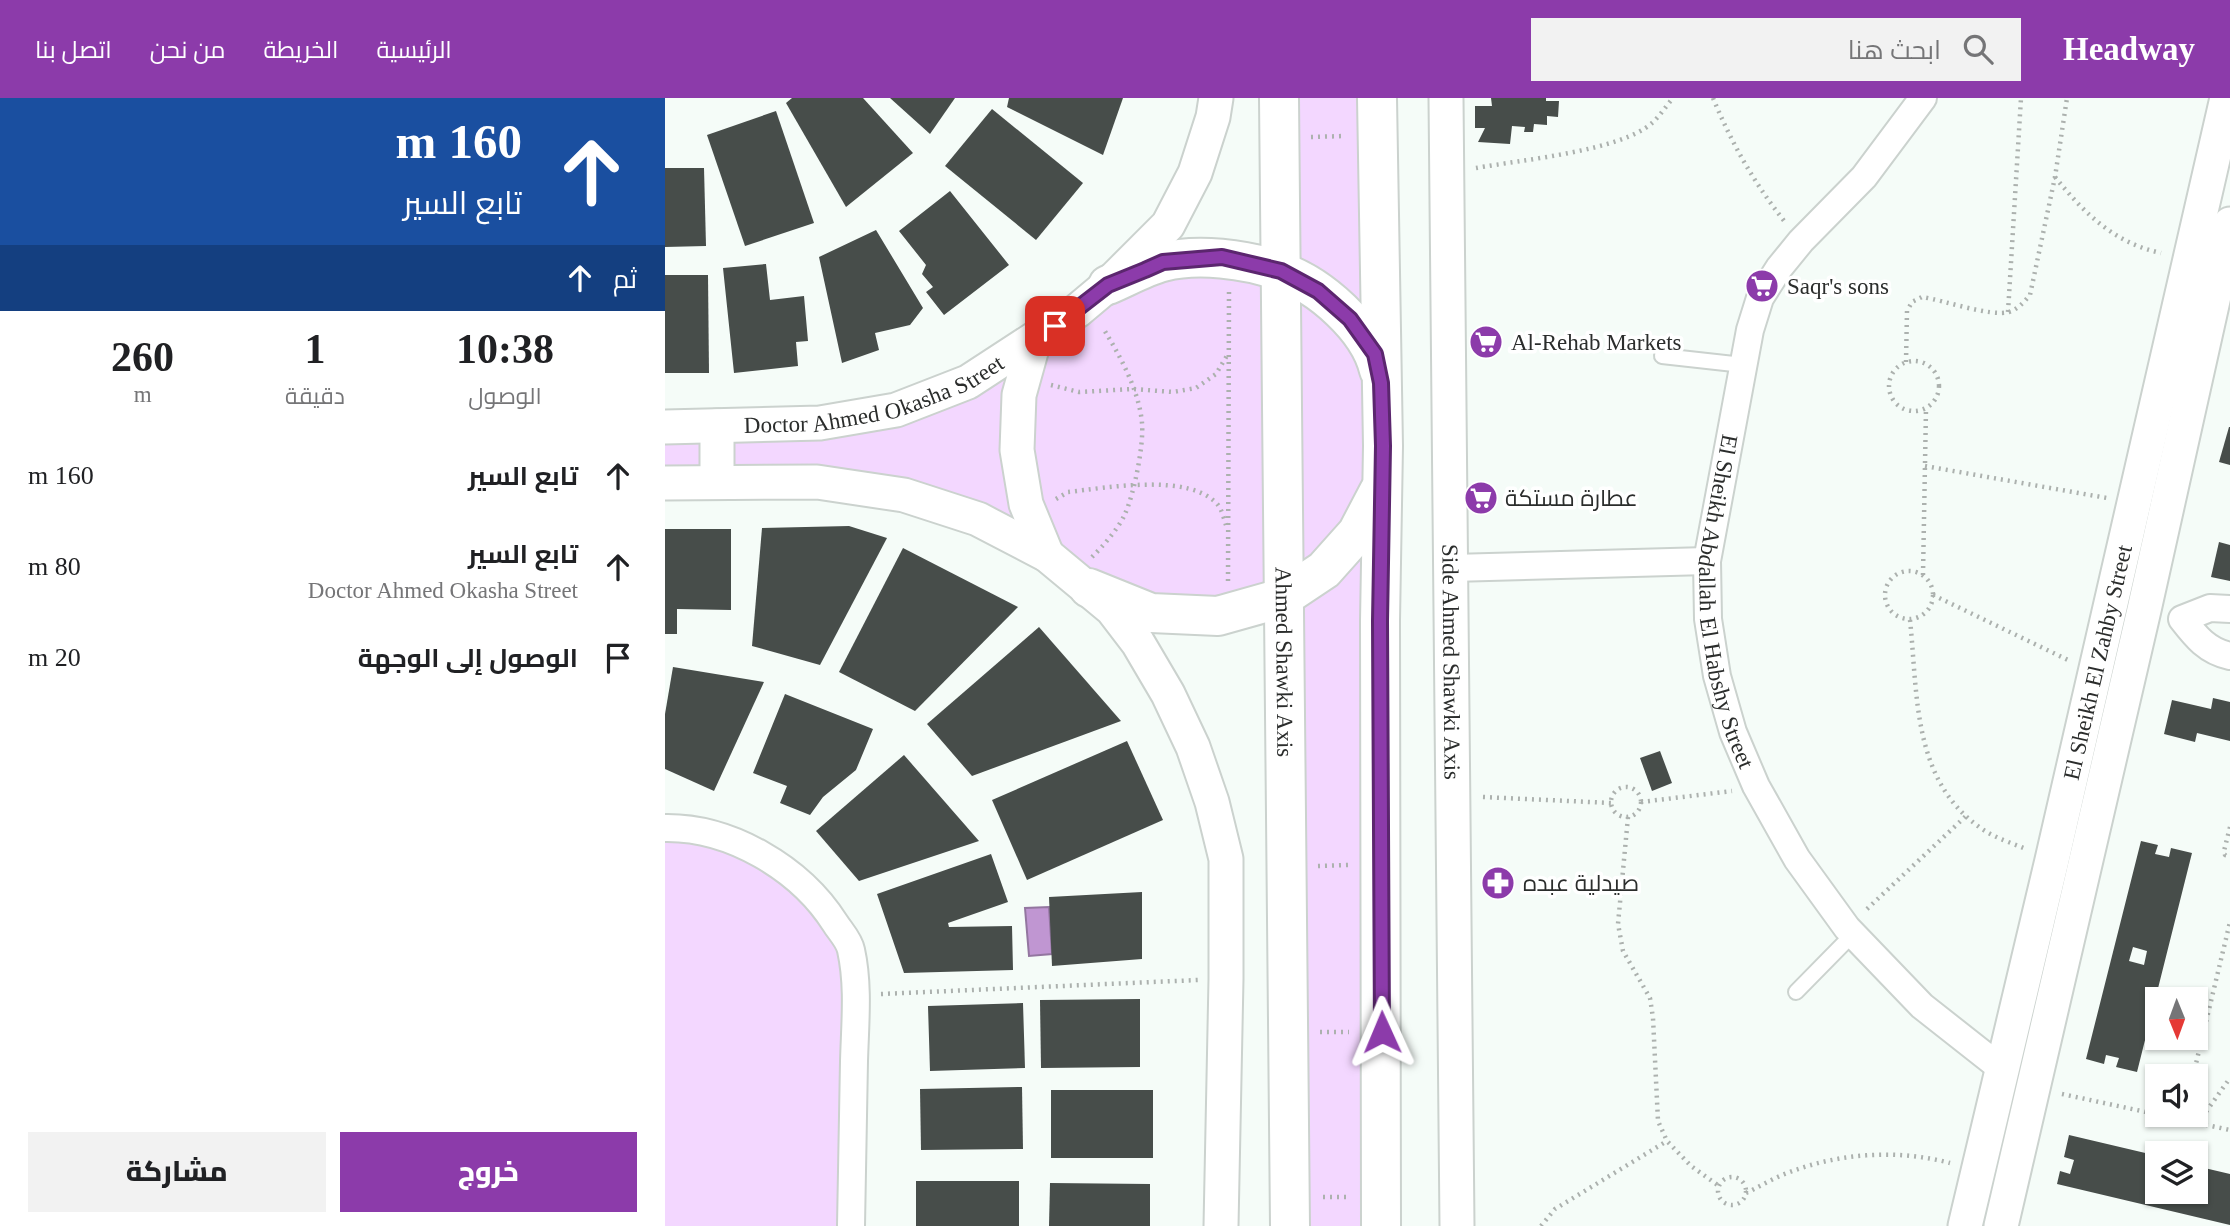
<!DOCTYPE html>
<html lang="ar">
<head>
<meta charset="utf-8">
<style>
	:root { --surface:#fff; --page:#f2f2f2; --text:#202124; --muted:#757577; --accent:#8c3baa }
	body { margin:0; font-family:"Times New Roman",Cairo,serif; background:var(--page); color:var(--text); direction:rtl; height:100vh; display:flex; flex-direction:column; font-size:26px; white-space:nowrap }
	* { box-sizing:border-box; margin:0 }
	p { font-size:23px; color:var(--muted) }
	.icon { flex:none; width:38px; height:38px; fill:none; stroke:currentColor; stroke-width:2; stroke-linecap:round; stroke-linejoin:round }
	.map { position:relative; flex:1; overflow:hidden; direction:ltr }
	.drawer { display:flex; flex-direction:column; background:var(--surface); width:665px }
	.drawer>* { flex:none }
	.banner { background:#1a4fa0; color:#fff; overflow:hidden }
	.needle { width:46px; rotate:179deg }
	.fabs { position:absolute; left:1480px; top:889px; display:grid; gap:14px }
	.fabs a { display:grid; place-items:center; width:63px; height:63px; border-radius:0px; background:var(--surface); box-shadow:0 2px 5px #0004; font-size:35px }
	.pin { position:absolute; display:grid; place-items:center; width:60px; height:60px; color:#fff; margin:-30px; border-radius:14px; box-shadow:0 4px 10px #0006 }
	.me { position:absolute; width:77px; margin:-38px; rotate:359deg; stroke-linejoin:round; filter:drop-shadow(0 0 5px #0008) }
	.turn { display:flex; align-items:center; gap:24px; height:147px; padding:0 28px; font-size:32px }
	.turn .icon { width:91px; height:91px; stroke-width:2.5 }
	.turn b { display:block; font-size:49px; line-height:60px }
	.then { display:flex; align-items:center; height:66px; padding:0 28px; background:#0003; gap:14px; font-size:26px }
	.eta { display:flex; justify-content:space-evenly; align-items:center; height:119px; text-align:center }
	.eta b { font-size:42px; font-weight:800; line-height:49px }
	.primary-button { display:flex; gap:14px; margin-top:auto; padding:14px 28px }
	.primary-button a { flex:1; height:80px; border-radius:0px; background:var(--accent); color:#fff; font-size:28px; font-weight:800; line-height:80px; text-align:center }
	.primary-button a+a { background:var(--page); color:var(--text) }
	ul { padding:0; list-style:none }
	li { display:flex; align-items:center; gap:21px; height:91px; padding:0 28px }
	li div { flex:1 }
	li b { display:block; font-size:26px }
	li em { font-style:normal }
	header { display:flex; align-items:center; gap:42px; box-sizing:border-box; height:98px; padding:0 35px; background:var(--accent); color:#fff }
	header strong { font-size:33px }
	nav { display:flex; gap:38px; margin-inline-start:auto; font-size:24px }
	.search { width:490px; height:63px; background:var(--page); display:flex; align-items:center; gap:18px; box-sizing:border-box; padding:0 24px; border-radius:0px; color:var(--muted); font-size:26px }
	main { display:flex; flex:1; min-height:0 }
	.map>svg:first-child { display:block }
	.green { fill:#f3d7ff }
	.water { fill:#c096d2; stroke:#9376a0; stroke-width:2 }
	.building { fill:#474d4a; fill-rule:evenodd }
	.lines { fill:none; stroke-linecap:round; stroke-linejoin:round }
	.service-casing { stroke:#cbd2ce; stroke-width:18 }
	.minor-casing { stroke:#cbd2ce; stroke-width:30 }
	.tertiary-casing { stroke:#cbd2ce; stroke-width:37 }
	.secondary-casing { stroke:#cbd2ce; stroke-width:42 }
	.path { stroke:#acb1ae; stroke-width:4.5; stroke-dasharray:2 5; stroke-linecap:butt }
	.service { stroke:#fff; stroke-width:14 }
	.minor { stroke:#fff; stroke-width:26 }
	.tertiary { stroke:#fff; stroke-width:33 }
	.secondary { stroke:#fff; stroke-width:38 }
	.route-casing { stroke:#5b266e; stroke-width:18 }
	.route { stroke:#8c3baa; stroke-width:12 }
	.labels { text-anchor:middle; stroke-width:7; stroke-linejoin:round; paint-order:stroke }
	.poi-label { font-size:23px; fill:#2b2d2c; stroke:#fff; text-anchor:start }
	.street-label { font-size:23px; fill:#2b2d2c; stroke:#fff }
</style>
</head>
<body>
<header>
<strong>Headway</strong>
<div class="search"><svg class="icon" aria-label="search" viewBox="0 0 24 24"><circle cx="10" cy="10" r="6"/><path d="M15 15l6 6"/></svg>ابحث هنا</div>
<nav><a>الرئيسية</a><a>الخريطة</a><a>من نحن</a><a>اتصل بنا</a></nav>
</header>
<main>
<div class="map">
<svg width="1565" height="1128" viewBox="0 0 1565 1128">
	<rect width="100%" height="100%" fill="#f5fcf8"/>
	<g class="green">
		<polygon points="614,0 712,0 716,1128 624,1128 617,500 486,515 239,397 0,385 0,329 231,312 498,164 615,173"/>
		<polygon points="0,730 91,753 186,849 186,1128 0,1128"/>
	</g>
	<polygon class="water" points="384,809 387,856 364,858 360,810"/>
	<g class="building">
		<polygon points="127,0 198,0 248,55 181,109 121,5"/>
		<polygon points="225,0 290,0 265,36"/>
		<polygon points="344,0 458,0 438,57 342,9"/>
		<polygon points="826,0 881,0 881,3 894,3 893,19 882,18 882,27 869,26 868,34 859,34 860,29 847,28 845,46 813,44 820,30 810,30 810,8 827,8"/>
		<polygon points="327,11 418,85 371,142 280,68"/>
		<polygon points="111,13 149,125 80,148 42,37"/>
		<polygon points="0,70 39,70 41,148 0,149"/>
		<polygon points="285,93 344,167 279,217 261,194 268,189 257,176 261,167 234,133"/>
		<polygon points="211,132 258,210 245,227 210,235 214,252 177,265 154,159"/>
		<polygon points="101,166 105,202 139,198 143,243 131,244 133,268 69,275 58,170"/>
		<polygon points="0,177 43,177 44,275 0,275"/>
		<polygon points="1564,329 1565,329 1565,367 1554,364"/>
		<polygon points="184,428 222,440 155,567 87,548 97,430"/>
		<polygon points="0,431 66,431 66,512 12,511 12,536 0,536"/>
		<polygon points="1554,444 1565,447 1565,483 1546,479"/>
		<polygon points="238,450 353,509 250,613 174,574"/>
		<polygon points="374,529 456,623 307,678 262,626"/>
		<polygon points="8,569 99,584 49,693 0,671 0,616"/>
		<polygon points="120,596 208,631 191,672 158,699 145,717 115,705 122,688 88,675"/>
		<polygon points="1548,600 1565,604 1565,643 1532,635 1530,644 1499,636 1507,602 1546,611"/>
		<polygon points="462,643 498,722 362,782 327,702"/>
		<polygon points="995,653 1007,685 987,693 975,660"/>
		<polygon points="239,657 314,743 194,783 151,733"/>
		<path d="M1476 743 1493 747 1490 756 1504 759 1506 750 1527 755 1472 974 1451 969 1454 960 1441 957 1439 966 1421 961ZM1468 849 1482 853 1479 867 1464 863Z"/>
		<polygon points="326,756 343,804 283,825 284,829 347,828 348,872 239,875 212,796"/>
		<polygon points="477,794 477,861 387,868 384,799"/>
		<polygon points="475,901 475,969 376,970 375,902"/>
		<polygon points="358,905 360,970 265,973 263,908"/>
		<polygon points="357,989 358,1051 256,1052 255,991"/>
		<rect x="386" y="992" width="102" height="68"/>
		<polygon points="1404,1037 1493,1058 1493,1094 1496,1094 1496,1097 1515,1101 1516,1094 1531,1094 1531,1068 1565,1076 1565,1127 1392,1086 1395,1073 1405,1076 1409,1062 1399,1059"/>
		<rect x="251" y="1083" width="103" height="45"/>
		<polygon points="385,1085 485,1086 485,1128 384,1128"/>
	</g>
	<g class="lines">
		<defs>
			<g id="service">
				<polyline points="997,258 1078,267"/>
				<polyline points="1131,894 1188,836"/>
			</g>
			<g id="minor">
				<path id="s1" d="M1258 0 1199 79 1136 143 1114 170 1095 200 1085 232 1042 463 1043 521 1052 578 1068 634 1091 688 1132 761 1182 830 1257 908 1337 971"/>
				<polyline points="787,470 1042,463"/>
				<path d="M1565 511 1545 510 1517 521C1531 539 1542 553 1565 558"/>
				<path d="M0 730C65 729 135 770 170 825 175 833 184 842 186 852 194 888 190 926 189 963 188 1018 187 1073 186 1128"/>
			</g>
			<g id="tertiary">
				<path id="s2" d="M781 0 792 1128"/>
				<polyline points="369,243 354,297 352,352 361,406 382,457"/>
				<path id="s3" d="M0 329 155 325 231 312 303 284 412 213 443 187 503 127 530 75 548 19 551 0"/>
				<polyline points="52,384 52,328"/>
				<polyline points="0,385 152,384 239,397 313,421 382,457 447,511 473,545 503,596 528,649 547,704 561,761 561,881 556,1128"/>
				<path id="s4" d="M1300 1128 1387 762 1562 0"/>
				<polyline points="1336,1128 1479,512 1565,126"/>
			</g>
			<g id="secondary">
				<path id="s5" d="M614 0 625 1128"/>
				<polyline points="712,0 718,348 715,523 716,1128"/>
				<path d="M443 187C460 180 479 169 498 164 532 155 581 161 614 173 655 187 704 230 714 272"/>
				<polyline points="424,490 486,515 553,518 617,500 659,472 692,435 714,393"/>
			</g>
		</defs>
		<use href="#service" class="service-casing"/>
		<use href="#minor" class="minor-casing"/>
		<use href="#tertiary" class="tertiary-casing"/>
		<use href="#secondary" class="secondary-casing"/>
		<g class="path">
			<path d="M1048 0C1067 46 1089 85 1120 124"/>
			<polyline points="646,39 680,38"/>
			<path d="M811 70C855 62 956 53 987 25 995 18 1001 8 1008 0"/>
			<path d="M1390 79C1419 115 1449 145 1496 155"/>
			<polyline points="1343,214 1356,0"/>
			<circle cx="1249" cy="288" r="25"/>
			<path d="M1241 264 1242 213 1247 204 1257 199C1278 202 1325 219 1344 214 1353 211 1359 204 1365 197L1390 79 1402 0"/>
			<polyline points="386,287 414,294 468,291 508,294 531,290 551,276 563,256"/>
			<polyline points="1260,368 1442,400"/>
			<path d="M391 401 403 394C441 390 525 374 553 407 557 412 559 421 561 427"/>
			<path d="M427 459C439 447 453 431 460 416 469 396 479 347 477 325 474 292 455 258 438 230"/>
			<circle cx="1244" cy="497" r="24"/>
			<polyline points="1258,477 1261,311"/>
			<polyline points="563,483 564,194"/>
			<polyline points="1268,497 1403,562"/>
			<path d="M1245 522C1253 598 1247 683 1317 731 1330 740 1347 745 1361 751"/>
			<circle cx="961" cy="704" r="15"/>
			<polyline points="818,699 946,705"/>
			<polyline points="976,704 1067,693"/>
			<polyline points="963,719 953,826 958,853 985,900 988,920 993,1023 1002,1043 1026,1068 1054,1088"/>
			<polyline points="1565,729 1559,753 1560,757 1565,758"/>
			<polyline points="653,768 683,767"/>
			<polyline points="1202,811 1301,718"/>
			<polyline points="216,896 533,882"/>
			<polyline points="655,934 684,934"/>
			<polyline points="1528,978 1565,824"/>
			<polyline points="1397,996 1565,1032"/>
			<polyline points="1533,1025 1565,980"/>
			<circle cx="1067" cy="1093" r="14"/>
			<path d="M1081 1095C1096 1088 1110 1079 1125 1074 1175 1055 1233 1051 1285 1065"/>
			<polyline points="658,1099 684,1099"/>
			<polyline points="876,1128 890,1111 1002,1043"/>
		</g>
		<use href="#service" class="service"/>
		<use href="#minor" class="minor"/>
		<use href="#tertiary" class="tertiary"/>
		<use href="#secondary" class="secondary"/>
	</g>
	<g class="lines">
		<defs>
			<polyline id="route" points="390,228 443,187 480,172 498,164 557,159 616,173 653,193 685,221 710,256 716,285 718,348 715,523 717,934"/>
		</defs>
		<use href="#route" class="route-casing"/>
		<use href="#route" class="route"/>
	</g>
	<defs>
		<symbol id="supermarket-disc" viewBox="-11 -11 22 22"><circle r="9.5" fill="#8c3baa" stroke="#fff"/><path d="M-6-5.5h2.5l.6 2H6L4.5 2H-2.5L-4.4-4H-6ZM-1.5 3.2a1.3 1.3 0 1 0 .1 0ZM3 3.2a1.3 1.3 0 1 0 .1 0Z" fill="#fff"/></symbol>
		<symbol id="pharmacy-disc" viewBox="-11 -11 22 22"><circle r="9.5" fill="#8c3baa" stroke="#fff"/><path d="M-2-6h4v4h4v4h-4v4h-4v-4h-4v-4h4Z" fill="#fff"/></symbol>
	</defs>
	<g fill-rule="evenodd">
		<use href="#supermarket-disc" x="1078" y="169" width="38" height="38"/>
		<use href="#supermarket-disc" x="802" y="225" width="38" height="38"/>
		<use href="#supermarket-disc" x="797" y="381" width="38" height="38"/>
		<use href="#pharmacy-disc" x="814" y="766" width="38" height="38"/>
	</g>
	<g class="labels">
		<g class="poi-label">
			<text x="1122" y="196">Saqr's sons</text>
			<text x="846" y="252">Al-Rehab Markets</text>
			<text x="840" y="408">عطارة مستكة</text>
			<text x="858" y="793">صيدلية عبده</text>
		</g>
		<g class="street-label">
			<text dy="8" stroke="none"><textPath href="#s3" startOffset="214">Doctor Ahmed Okasha Street</textPath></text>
			<text dy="8" stroke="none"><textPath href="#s1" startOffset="569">El Sheikh Abdallah El Habshy Street</textPath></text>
			<text dy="8" stroke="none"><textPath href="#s5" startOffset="564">Ahmed Shawki Axis</textPath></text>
			<text dy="8" stroke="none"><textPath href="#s2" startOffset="564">Side Ahmed Shawki Axis</textPath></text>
			<text dy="8" stroke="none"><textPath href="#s4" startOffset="579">El Sheikh El Zahby Street</textPath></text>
		</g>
	</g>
</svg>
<div class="fabs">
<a><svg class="needle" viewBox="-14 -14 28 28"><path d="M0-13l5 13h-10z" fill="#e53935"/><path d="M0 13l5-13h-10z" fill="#757577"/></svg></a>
<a><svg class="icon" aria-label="sound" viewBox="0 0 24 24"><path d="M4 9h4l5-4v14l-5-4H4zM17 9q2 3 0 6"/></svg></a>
<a><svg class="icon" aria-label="layers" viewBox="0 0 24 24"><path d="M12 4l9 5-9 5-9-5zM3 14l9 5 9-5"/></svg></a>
</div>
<div class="pin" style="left:390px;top:228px;background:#d93025"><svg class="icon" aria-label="arrive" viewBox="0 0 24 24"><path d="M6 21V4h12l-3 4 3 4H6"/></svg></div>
<svg class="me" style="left:717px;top:934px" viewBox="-20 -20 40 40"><path d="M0-17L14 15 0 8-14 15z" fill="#8c3baa" stroke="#fff" stroke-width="4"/></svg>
</div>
<section class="drawer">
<div class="banner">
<div class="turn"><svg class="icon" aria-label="ahead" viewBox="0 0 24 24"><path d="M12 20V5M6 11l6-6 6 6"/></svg><div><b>160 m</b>تابع السير</div></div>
<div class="then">ثم<svg class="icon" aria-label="ahead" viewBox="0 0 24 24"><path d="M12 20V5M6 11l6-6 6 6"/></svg></div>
</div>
<div class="eta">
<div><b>10:38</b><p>الوصول</p></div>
<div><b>1</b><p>دقيقة</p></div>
<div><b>260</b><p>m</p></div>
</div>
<ul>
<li><svg class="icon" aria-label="ahead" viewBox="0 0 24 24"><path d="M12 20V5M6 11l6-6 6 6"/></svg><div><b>تابع السير</b></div><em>160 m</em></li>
<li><svg class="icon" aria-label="ahead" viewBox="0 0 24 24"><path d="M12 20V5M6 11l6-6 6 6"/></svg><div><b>تابع السير</b><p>Doctor Ahmed Okasha Street</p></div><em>80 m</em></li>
<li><svg class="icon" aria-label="arrive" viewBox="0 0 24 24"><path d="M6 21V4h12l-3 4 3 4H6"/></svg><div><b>الوصول إلى الوجهة</b></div><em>20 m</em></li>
</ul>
<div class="primary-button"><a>خروج</a><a>مشاركة</a></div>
</section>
</main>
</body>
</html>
